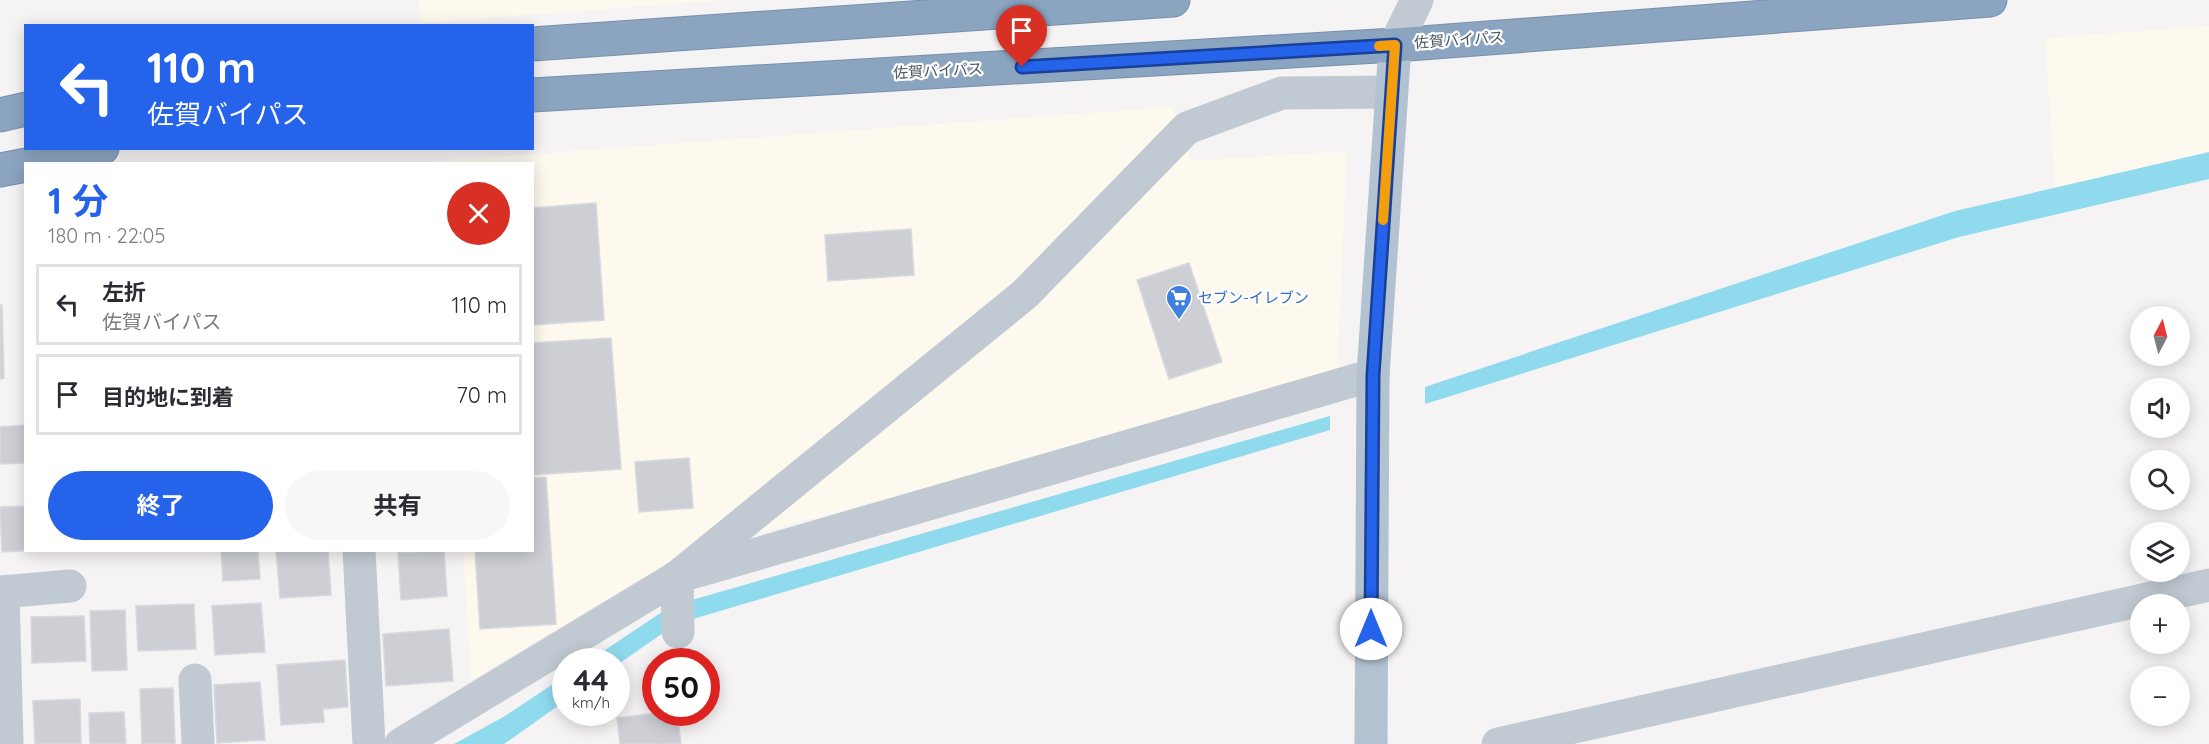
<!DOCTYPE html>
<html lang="ja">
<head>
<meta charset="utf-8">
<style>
	:root { --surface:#fff; --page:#f7f7f7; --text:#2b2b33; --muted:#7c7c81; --line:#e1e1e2; --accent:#2563eb }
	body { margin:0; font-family:Quicksand,"Noto Sans JP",sans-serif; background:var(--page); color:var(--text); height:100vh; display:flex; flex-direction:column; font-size:22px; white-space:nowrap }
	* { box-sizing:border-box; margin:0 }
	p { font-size:20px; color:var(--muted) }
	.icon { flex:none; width:33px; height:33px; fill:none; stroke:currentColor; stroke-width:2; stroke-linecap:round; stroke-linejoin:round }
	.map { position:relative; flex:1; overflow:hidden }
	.details { position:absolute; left:24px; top:162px; width:510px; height:390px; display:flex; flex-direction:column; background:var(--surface); border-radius:0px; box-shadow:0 3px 15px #0003 }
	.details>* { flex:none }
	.top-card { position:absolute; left:24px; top:24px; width:510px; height:126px; border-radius:0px; box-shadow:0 3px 15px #0003; background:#2563eb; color:#fff; overflow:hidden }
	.needle { width:39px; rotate:7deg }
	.fabs { position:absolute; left:2130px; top:306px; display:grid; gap:12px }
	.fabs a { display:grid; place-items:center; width:60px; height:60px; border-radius:50%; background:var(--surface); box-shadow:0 3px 15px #0003; font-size:30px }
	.speed { position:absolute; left:552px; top:648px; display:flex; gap:12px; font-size:30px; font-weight:700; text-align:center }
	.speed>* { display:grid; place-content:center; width:78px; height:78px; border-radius:50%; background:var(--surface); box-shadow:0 3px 15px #0003; line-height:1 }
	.speed small { font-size:15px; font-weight:400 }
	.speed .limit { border:9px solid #d22; background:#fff; color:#111 }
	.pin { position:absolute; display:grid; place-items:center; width:51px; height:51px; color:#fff; margin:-62px -26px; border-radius:50% 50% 50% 0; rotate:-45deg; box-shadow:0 0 6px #0007 }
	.pin .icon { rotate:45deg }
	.me { position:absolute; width:66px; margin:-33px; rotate:0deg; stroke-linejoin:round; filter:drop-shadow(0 0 4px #0008) }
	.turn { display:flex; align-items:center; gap:21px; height:126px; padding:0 24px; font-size:27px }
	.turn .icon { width:78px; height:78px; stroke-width:2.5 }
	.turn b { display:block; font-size:42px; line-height:51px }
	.round { display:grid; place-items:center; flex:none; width:63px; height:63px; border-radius:32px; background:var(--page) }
	.head { display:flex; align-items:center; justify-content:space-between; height:102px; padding:0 24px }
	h1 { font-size:36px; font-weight:700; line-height:45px; color:var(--accent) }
	.action { display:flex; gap:12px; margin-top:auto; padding:12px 24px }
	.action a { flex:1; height:69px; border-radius:36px; background:var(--accent); color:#fff; font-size:24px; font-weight:700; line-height:69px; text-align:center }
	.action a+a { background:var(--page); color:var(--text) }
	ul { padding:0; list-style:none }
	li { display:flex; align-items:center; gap:18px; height:81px; margin:0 12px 9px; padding:0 12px; border:3px solid var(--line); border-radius:0px }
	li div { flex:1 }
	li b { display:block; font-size:22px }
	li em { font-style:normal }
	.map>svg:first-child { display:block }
	.commercial { fill:#fdf9ef }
	.water { fill:#90daee }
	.building { fill:#cdcfd5; stroke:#d7d9de; stroke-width:1.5 }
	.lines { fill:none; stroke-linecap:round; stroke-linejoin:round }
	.highway-casing { stroke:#7690ad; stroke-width:35 }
	.minor { stroke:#c1cad2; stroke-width:33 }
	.major { stroke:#b3c2d1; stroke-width:33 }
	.highway { stroke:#8ba5c1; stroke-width:33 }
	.route-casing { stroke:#184099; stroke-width:15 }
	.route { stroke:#2563eb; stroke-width:10 }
	.slow { stroke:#f59e0b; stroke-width:10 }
	.labels { text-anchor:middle; stroke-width:4.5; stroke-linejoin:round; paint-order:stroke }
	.street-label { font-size:15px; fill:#4a5661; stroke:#fff }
	.shop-label { font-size:15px; fill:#366cbe; stroke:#fff; text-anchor:start }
</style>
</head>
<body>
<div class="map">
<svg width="2209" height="744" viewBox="0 0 2209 744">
	<rect width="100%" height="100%" fill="#f5f3f3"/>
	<g class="commercial">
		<polygon points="418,0 724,0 421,23"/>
		<polygon points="2209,26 2209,167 2056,201 2045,38"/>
		<polygon points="1172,107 1192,161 1347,151 1337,377 685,553 471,680 463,551 532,550 532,164 396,164"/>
	</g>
	<g class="water">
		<polygon points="2209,152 2209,179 1959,237 1425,404 1425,387 1955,211"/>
		<polygon points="1330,416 1330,430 676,624 617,665 616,662 587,662 671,606"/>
		<polygon points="565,676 565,701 504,744 454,744 505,716"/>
	</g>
	<g class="building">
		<polygon points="596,203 604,320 532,325 532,208"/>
		<polygon points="911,229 914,275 828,281 825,235"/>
		<polygon points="1189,263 1222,362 1169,379 1137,280"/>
		<polygon points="0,305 2,305 4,378 0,379"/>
		<polygon points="611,338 621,469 532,475 532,343"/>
		<polygon points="26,425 26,463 0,464 0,427"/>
		<polygon points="689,458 693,508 639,512 635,462"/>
		<polygon points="546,477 556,624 480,629 475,550 532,550 532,478"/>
		<polygon points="26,506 26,550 39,550 2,552 0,507"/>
		<polygon points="221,550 258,550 260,579 223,581"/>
		<polygon points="276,550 328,550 331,595 280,598"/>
		<polygon points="444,550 447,596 401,600 398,553"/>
		<polygon points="261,603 265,652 215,655 212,606"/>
		<polygon points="194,604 196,649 138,651 136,606"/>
		<polygon points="125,610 127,670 92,671 90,611"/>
		<polygon points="84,616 86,661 32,663 31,617"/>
		<polygon points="449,629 453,681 386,686 383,634"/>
		<polygon points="345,660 348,707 323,709 324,722 281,725 277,665"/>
		<polygon points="260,682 265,740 217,743 214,685"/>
		<polygon points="173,688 175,744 142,744 140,689"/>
		<polygon points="80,699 81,744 35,744 33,701"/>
		<polygon points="124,712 126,744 90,744 89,713"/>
		<polygon points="666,712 677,712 681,744 620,744 617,718"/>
	</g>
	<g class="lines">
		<defs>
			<g id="highway">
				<polyline points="532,44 1173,0"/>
				<polyline points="532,95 1395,45 1990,0"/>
				<polyline points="0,115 26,109"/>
				<polyline points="31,164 102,148"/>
				<polyline points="0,170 26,165"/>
			</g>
		</defs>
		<use href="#highway" class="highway-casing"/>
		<g class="minor">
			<polyline points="1395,45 1417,0"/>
			<polyline points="359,550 369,744"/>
			<polyline points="691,573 1373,375"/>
			<polyline points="677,577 678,632"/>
			<polyline points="0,592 70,586"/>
			<polyline points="3,592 7,744"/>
			<polyline points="195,680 198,744"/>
			<polyline points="401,744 677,577 1025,294 1187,128 1282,93 1391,92"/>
			<polyline points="1498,744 2209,585"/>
		</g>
		<polyline class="major" points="1371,744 1373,375 1395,45"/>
		<use href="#highway" class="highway"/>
	</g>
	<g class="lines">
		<defs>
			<polyline id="route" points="1022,67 1395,45 1373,375 1371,629"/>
		</defs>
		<use href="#route" class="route-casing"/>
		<use href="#route" class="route"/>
		<polyline class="slow" points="1379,46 1395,45 1383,220"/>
	</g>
	<defs>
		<symbol id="supermarket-pin" viewBox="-11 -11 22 30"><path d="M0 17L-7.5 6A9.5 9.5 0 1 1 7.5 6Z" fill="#3f7fe0" stroke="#fff"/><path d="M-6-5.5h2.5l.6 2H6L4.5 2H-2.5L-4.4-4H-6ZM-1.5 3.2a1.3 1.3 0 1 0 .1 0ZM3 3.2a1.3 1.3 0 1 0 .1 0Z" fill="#fff"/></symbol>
	</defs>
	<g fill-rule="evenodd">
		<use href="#supermarket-pin" x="1164" y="283" width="30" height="40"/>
	</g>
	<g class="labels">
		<g class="street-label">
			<text transform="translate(1459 40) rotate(-4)" y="5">佐賀バイパス</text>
			<text transform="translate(938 71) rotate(-3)" y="5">佐賀バイパス</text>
		</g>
		<g class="shop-label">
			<text x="1198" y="303">セブン-イレブン</text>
		</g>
	</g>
</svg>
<div class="fabs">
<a><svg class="needle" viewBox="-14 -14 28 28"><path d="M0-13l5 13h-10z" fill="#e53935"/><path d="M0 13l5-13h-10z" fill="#7c7c81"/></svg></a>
<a><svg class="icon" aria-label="sound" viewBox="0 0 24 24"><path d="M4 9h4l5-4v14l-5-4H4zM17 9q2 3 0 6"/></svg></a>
<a><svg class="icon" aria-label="search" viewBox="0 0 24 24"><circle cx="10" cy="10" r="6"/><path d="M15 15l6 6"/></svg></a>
<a><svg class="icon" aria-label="layers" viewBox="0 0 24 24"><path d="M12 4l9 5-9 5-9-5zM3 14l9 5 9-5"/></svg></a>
<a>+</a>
<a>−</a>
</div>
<div class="speed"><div>44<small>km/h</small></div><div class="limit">50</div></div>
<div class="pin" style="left:1022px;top:67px;background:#d93025"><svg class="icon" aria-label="arrive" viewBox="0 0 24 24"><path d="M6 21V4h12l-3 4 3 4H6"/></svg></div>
<svg class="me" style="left:1371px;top:629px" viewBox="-20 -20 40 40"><circle r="19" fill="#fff"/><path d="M0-13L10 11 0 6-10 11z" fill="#2563eb"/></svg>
<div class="top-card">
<div class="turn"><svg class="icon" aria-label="left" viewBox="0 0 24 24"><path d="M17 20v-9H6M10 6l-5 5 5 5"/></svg><div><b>110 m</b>佐賀バイパス</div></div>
</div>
<section class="details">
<div class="head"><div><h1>1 分</h1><p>180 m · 22:05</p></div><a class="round" style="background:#d93025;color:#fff"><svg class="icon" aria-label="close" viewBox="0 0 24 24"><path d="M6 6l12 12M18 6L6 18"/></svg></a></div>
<ul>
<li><svg class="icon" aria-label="left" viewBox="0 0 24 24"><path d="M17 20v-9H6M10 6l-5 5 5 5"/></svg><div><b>左折</b><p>佐賀バイパス</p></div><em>110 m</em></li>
<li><svg class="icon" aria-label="arrive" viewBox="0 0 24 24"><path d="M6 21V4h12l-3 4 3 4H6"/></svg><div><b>目的地に到着</b></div><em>70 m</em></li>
</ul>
<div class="action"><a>終了</a><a>共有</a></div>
</section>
</div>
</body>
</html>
